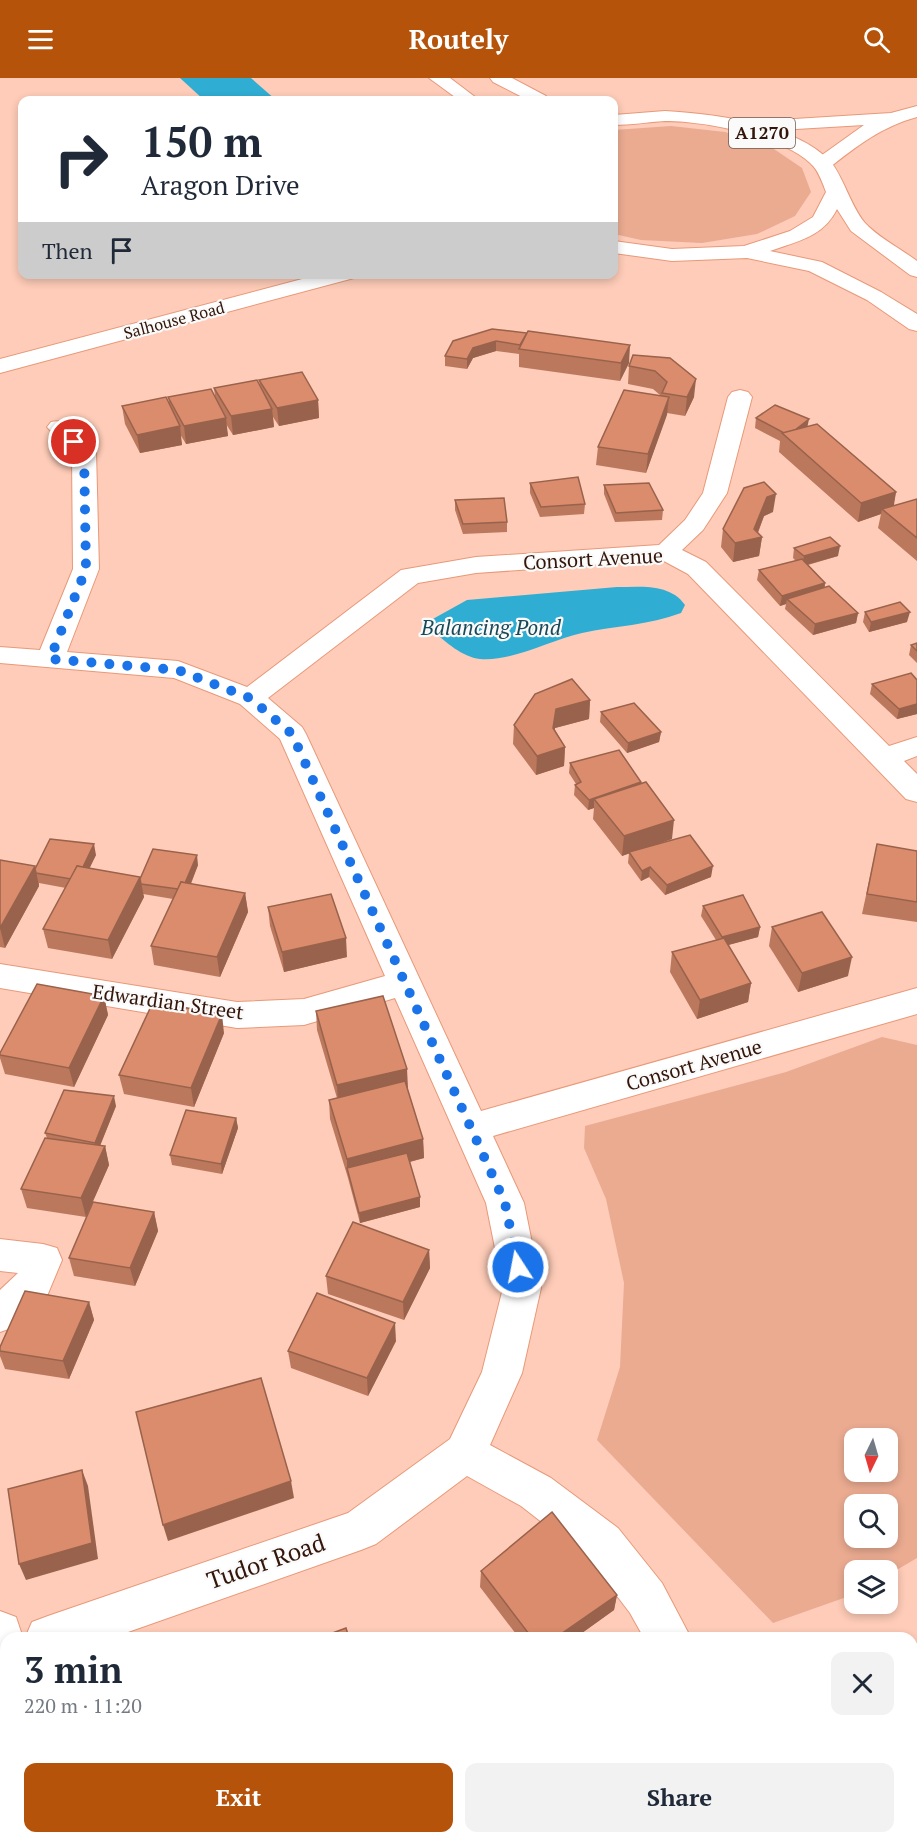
<!DOCTYPE html>
<html lang="en">
<head>
<meta charset="utf-8">
<style>
	:root { --surface:#fff; --page:#f2f2f3; --text:#1f2937; --muted:#747a83; --accent:#b45309 }
	body { margin:0; font-family:"PT Serif",serif; background:var(--page); color:var(--text); height:100vh; display:flex; flex-direction:column; font-size:22px; white-space:nowrap }
	* { box-sizing:border-box; margin:0 }
	p { font-size:20px; color:var(--muted) }
	.icon { flex:none; width:33px; height:33px; fill:none; stroke:currentColor; stroke-width:2; stroke-linecap:round; stroke-linejoin:round }
	.map { position:relative; flex:1; overflow:hidden }
	.drawer { position:absolute; left:0px; top:1554px; width:918px; height:212px; display:flex; flex-direction:column; background:var(--surface); border-radius:18px 18px 0 0; box-shadow:0 3px 9px #0003 }
	.drawer>* { flex:none }
	.guide { position:absolute; left:18px; top:18px; width:600px; height:183px; border-radius:12px; box-shadow:0 3px 9px #0003; background:#fff; color:var(--text); overflow:hidden }
	.needle { width:39px; rotate:185deg }
	.tools { position:absolute; left:844px; top:1350px; display:grid; gap:12px }
	.tools a { display:grid; place-items:center; width:54px; height:54px; border-radius:12px; background:var(--surface); box-shadow:0 3px 9px #0003; font-size:30px }
	.pin { position:absolute; display:grid; place-items:center; width:51px; height:51px; color:#fff; margin:-26px; border:3px solid #fff; border-radius:50%; box-shadow:0 2px 6px #0007 }
	.me { position:absolute; width:66px; margin:-33px; rotate:349deg; stroke-linejoin:round; filter:drop-shadow(0 0 4px #0008) }
	.turn { display:flex; align-items:center; gap:21px; height:126px; padding:0 24px; font-size:27px }
	.turn .icon { width:78px; height:78px; stroke-width:2.5 }
	.turn b { display:block; font-size:42px; line-height:51px }
	.then { display:flex; align-items:center; height:57px; padding:0 24px; background:#0003; gap:12px; font-size:22px }
	.round { display:grid; place-items:center; flex:none; width:63px; height:63px; border-radius:12px; background:var(--page) }
	.headline { display:flex; align-items:center; justify-content:space-between; height:102px; padding:0 24px }
	h1 { font-size:36px; font-weight:700; line-height:45px }
	.cta { display:flex; gap:12px; margin-top:auto; padding:12px 24px }
	.cta a { flex:1; height:69px; border-radius:12px; background:var(--accent); color:#fff; font-size:24px; font-weight:700; line-height:69px; text-align:center }
	.cta a+a { background:var(--page); color:var(--text) }
	header { display:flex; justify-content:space-between; align-items:center; height:78px; padding:0 24px; background:var(--accent); color:#fff; font-size:27px; font-weight:700 }
	.map>svg:first-child { display:block }
	.green { fill:#eaab91; fill-rule:evenodd }
	.water { fill:#30add3 }
	.lines { fill:none; stroke-linecap:round; stroke-linejoin:round }
	.minor-casing { stroke:#e89979; stroke-width:2 }
	.tertiary-casing { stroke:#e89979; stroke-width:2 }
	.trunk-casing { stroke:#e89979; stroke-width:2 }
	.minor { fill:#fff; fill-rule:evenodd }
	.tertiary { fill:#fff; fill-rule:evenodd }
	.trunk { fill:#fff; fill-rule:evenodd }
	.wall { fill:#bb785d }
	.shaded-wall { fill:#99624c }
	.building { fill:#da8c6c; stroke:#99624c; stroke-width:1.5 }
	.route { stroke:#1a73e8; stroke-width:10; stroke-dasharray:0 18 }
	.labels { text-anchor:middle; stroke-width:4.5; stroke-linejoin:round; paint-order:stroke }
	.far-street-label { font-size:16px; fill:#331609; stroke:#fafafa }
	.shield { fill:#fafafa; stroke:#6f5a51; stroke-width:1.5 }
	.shield-label { font-size:18px; font-weight:bold; fill:#331609 }
	.street-label { font-size:20px; fill:#331609; stroke:#fafafa }
	.water-label { font-size:21px; font-style:italic; fill:#174959; stroke:#fafafa }
	.near-street-label { font-size:24px; fill:#331609; stroke:#fafafa }
</style>
</head>
<body>
<header><svg class="icon" aria-label="menu" viewBox="0 0 24 24"><path d="M4 6h16M4 12h16M4 18h16"/></svg>Routely<svg class="icon" aria-label="search" viewBox="0 0 24 24"><circle cx="10" cy="10" r="6"/><path d="M15 15l6 6"/></svg></header>
<div class="map">
<svg width="917" height="1765" viewBox="0 0 917 1765">
	<rect width="100%" height="100%" fill="#feccb8"/>
	<g class="green">
		<polygon points="671,48 725,54 771,69 802,90 811,114 795,138 757,156 702,165 641,162 614,156 614,52"/>
		<path d="M882 959 917 967V1480L888 1497V1492H855V1516L773 1545 597 1362 620 1289 624 1205 606 1121 584 1070 585 1048 786 994ZM855 1360H888V1394H855ZM855 1426H888V1460H855Z"/>
	</g>
	<g class="water">
		<polygon points="180,0 251,0 276,22 204,22"/>
		<path d="M617 509C640 509 670 505 685 527L681 535C649 547 615 548 582 555 550 562 512 584 480 581 462 579 446 564 433 553L431 542 467 522Z"/>
	</g>
	<g class="lines">
		<defs>
			<g id="minor">
				<path d="M740 312 748 314 752 319 727 415 703 452 682 472 706 484 889 668 917 659V678L904 683 917 696V724L906 721 688 496 662 482 476 495 418 505 268 620 302 649 306 656 481 1033 917 910V936L493 1058 524 1125 541 1210 522 1295 490 1367 551 1400 618 1450 662 1505 691 1560H644L630 1535 588 1480 521 1428 467 1398 376 1466 361 1472 111 1560H25L32 1544 48 1538 348 1435 450 1361 482 1294 503 1210 486 1125 395 920 304 947 237 950 0 910V886L237 924 304 921 385 898 280 661 240 626 174 600 0 585V569L40 572 73 491 72 375 47 349 51 344C69 339 86 358 96 373L99 491 67 574 178 583 247 609 401 492 476 479 659 467 685 442 703 415 728 319 732 314Z"/>
				<polygon points="0,1161 43,1166 57,1170 62,1182 47,1218 14,1249 0,1254 0,1212 18,1195 0,1193"/>
				<polygon points="0,1533 16,1539 23,1560 6,1560 6,1602 4,1603 0,1601"/>
				<polygon points="150,1760 198,1760 199,1765 151,1765"/>
			</g>
			<g id="tertiary">
				<path d="M917 28V39C881 49 858 67 829 90H815L813 86 815 82 864 47 746 54 740 53 737 49 740 45 746 44 891 35Z"/>
				<polygon points="321,196 357,196 354,200 0,295 0,281"/>
			</g>
			<g id="trunk">
				<polygon points="429,0 450,0 479,22 459,22"/>
				<polygon points="490,0 512,0 546,18 549,22 528,22 493,4"/>
				<path d="M665 33C714 36 792 45 829 82 842 95 851 129 865 145 879 160 901 171 917 183V199L910 197 851 153 837 131C823 159 798 163 770 173L822 184 881 214 917 236V253L909 251 867 222 809 193 747 180 672 183 614 175V163L672 171 744 168 790 153 813 139 826 114C823 106 819 95 814 89 787 58 704 43 665 43 648 44 631 47 614 47V37Z"/>
			</g>
		</defs>
		<use href="#minor" class="minor-casing"/>
		<use href="#tertiary" class="tertiary-casing"/>
		<use href="#trunk" class="trunk-casing"/>
		<use href="#minor" class="minor"/>
		<use href="#tertiary" class="tertiary"/>
		<use href="#trunk" class="trunk"/>
	</g>
	<g class="wall">
		<polygon points="492,251 629,285 620,303 519,289 519,276 496,273 473,280 467,291 445,288 445,278"/>
		<polygon points="633,277 694,319 685,338 667,335 646,395 596,387 598,369 660,317 653,311 628,306 629,288"/>
		<polygon points="259,302 318,322 319,340 279,348 273,339 274,349 233,357 226,346 228,358 186,366 180,356 182,367 140,375 125,346 122,328 169,324 168,319 215,318 214,310 260,308"/>
		<polygon points="756,340 808,349 896,414 893,428 917,421 917,483 878,450 881,436 858,444 779,374 780,363 755,350"/>
		<polygon points="530,405 585,426 584,436 540,439 530,415"/>
		<polygon points="604,407 663,432 662,442 615,444 604,416"/>
		<polygon points="455,422 507,444 507,454 463,456 455,432"/>
		<polygon points="773,434 764,438 758,455 762,459 759,478 733,484 721,469 723,451"/>
		<polygon points="794,470 838,478 808,487 825,505 825,509 858,535 856,545 813,557 785,531 786,526 780,528 757,502 759,492 796,483 793,480"/>
		<polygon points="865,534 907,544 869,554 863,544"/>
		<polygon points="917,565 917,585 909,577 911,567"/>
		<polygon points="917,602 917,636 897,641 870,616 872,606"/>
		<polygon points="590,622 589,641 555,650 555,652 565,669 564,688 536,697 513,666 514,647"/>
		<polygon points="601,634 661,654 659,664 627,675 600,644"/>
		<polygon points="570,685 640,706 672,761 650,768 711,799 665,817 649,799 641,803 628,785 629,775 622,778 593,741 594,730 588,732 574,717 575,707 576,706 569,695"/>
		<polygon points="877,766 917,773 917,844 862,836"/>
		<polygon points="96,777 89,790 140,799 140,801 198,787 191,806 245,815 248,834 220,899 154,887 151,868 173,821 143,816 144,819 112,881 48,870 43,851 66,810 39,805 39,808 5,870 0,869 0,782 35,791"/>
		<polygon points="703,828 760,849 758,859 728,867 751,905 748,924 697,941 670,894 672,874 716,862 701,838"/>
		<polygon points="268,829 347,879 284,894 270,848"/>
		<polygon points="772,849 848,898 798,914 769,868"/>
		<polygon points="104,918 108,937 74,1009 5,996 0,980 0,975"/>
		<polygon points="316,933 407,991 407,1010 423,1061 424,1080 410,1084 420,1129 360,1145 348,1100 330,1041 329,1022 337,1020 317,952"/>
		<polygon points="224,955 194,1029 124,1016 119,997"/>
		<polygon points="116,1028 100,1068 105,1068 109,1087 86,1139 27,1130 21,1111 47,1060 45,1055"/>
		<polygon points="236,1040 238,1050 222,1096 172,1087 170,1077"/>
		<polygon points="154,1134 158,1153 135,1208 74,1198 69,1180"/>
		<polygon points="429,1172 430,1190 404,1242 328,1216 326,1198"/>
		<polygon points="89,1224 94,1242 69,1301 5,1291 0,1278 0,1269"/>
		<polygon points="396,1263 368,1318 291,1290 288,1273"/>
		<polygon points="481,1493 617,1517 614,1532 575,1560 519,1560 480,1509"/>
		<polygon points="626,1760 803,1760 806,1765 628,1765"/>
	</g>
	<g class="shaded-wall">
		<polygon points="496,263 496,273 473,280 467,291 467,281 473,270"/>
		<polygon points="630,267 629,285 620,303 621,285"/>
		<polygon points="696,301 694,319 685,338 687,319"/>
		<polygon points="669,319 667,337 646,395 648,376"/>
		<polygon points="318,322 319,340 279,348 277,330"/>
		<polygon points="272,331 274,349 233,357 231,338"/>
		<polygon points="226,340 228,358 186,366 184,348"/>
		<polygon points="809,341 807,351 788,357"/>
		<polygon points="180,348 182,367 140,375 137,357"/>
		<polygon points="896,414 893,433 882,431 881,436 858,444 861,425"/>
		<polygon points="776,416 773,434 764,438 755,461 762,459 759,478 733,484 735,465 754,451 767,419"/>
		<polygon points="840,468 838,478 802,488 804,478"/>
		<polygon points="825,505 823,515 787,521 786,526 780,528 782,518"/>
		<polygon points="910,534 907,544 869,554 871,544"/>
		<polygon points="858,535 856,545 813,557 815,546"/>
		<polygon points="590,622 589,641 555,650 552,669 553,650 556,631"/>
		<polygon points="917,626 917,636 897,641 899,631"/>
		<polygon points="661,654 659,664 627,675 628,665"/>
		<polygon points="565,669 564,688 536,697 537,678"/>
		<polygon points="641,704 640,714 594,721 594,730 588,732 589,722"/>
		<polygon points="674,742 672,761 622,778 624,758"/>
		<polygon points="94,766 96,777 79,812 76,802"/>
		<polygon points="197,777 198,787 184,822 182,812"/>
		<polygon points="35,788 39,808 5,870 0,850"/>
		<polygon points="713,788 711,799 665,817 667,807"/>
		<polygon points="650,789 649,799 641,803 642,793"/>
		<polygon points="140,799 144,819 112,881 108,862"/>
		<polygon points="245,815 248,834 220,899 217,879"/>
		<polygon points="760,849 758,859 721,869 722,859"/>
		<polygon points="346,860 347,879 284,894 282,874"/>
		<polygon points="852,879 848,898 798,914 802,895"/>
		<polygon points="751,905 748,924 697,941 700,922"/>
		<polygon points="104,918 108,937 74,1009 69,990"/>
		<polygon points="222,936 224,955 194,1029 191,1010"/>
		<polygon points="407,991 408,1010 338,1026 337,1007"/>
		<polygon points="114,1018 116,1028 97,1075 95,1065"/>
		<polygon points="236,1040 238,1050 222,1096 221,1086"/>
		<polygon points="423,1061 424,1080 350,1099 347,1090 347,1081"/>
		<polygon points="105,1068 109,1087 86,1139 81,1120"/>
		<polygon points="420,1119 420,1129 360,1145 359,1135"/>
		<polygon points="154,1134 158,1153 135,1208 130,1190"/>
		<polygon points="429,1172 430,1190 404,1242 403,1224"/>
		<polygon points="89,1224 94,1242 69,1301 63,1283"/>
		<polygon points="395,1245 396,1263 368,1318 367,1300"/>
		<polygon points="82,1392 88,1408 98,1481 26,1502 19,1486"/>
		<polygon points="291,1403 294,1420 168,1463 163,1447"/>
		<polygon points="617,1517 614,1532 575,1560 555,1560"/>
	</g>
	<g class="building">
		<polygon points="492,251 527,255 520,267 496,263 473,270 467,281 445,278 453,263"/>
		<polygon points="528,253 630,267 621,285 519,271"/>
		<polygon points="633,277 670,280 696,301 687,319 662,315 667,304 655,293 629,288"/>
		<polygon points="302,294 318,322 277,330 259,302"/>
		<polygon points="257,302 272,331 231,338 214,310"/>
		<polygon points="211,311 226,340 184,348 168,319"/>
		<polygon points="624,312 669,319 648,376 598,369"/>
		<polygon points="166,319 180,348 137,357 122,328"/>
		<polygon points="775,327 809,341 795,352 784,355 756,340"/>
		<polygon points="817,346 896,414 861,425 782,355"/>
		<polygon points="578,399 585,426 541,429 530,405"/>
		<polygon points="764,404 776,416 767,419 754,451 762,459 735,465 723,451 744,410"/>
		<polygon points="649,405 663,432 616,435 604,407"/>
		<polygon points="504,420 507,444 463,446 455,422"/>
		<polygon points="917,421 917,460 882,431"/>
		<polygon points="830,459 840,468 804,478 794,470"/>
		<polygon points="802,481 825,505 782,518 759,492"/>
		<polygon points="829,508 858,535 815,546 787,521"/>
		<polygon points="900,524 910,534 871,544 865,534"/>
		<polygon points="917,565 917,573 911,567"/>
		<polygon points="911,595 917,602 917,626 899,631 872,606"/>
		<polygon points="572,601 590,622 556,631 553,650 565,669 537,678 514,647 535,616"/>
		<polygon points="634,625 661,654 628,665 601,634"/>
		<polygon points="619,672 641,704 589,722 575,707 581,704 570,685"/>
		<polygon points="646,704 674,742 624,758 594,721"/>
		<polygon points="690,757 713,788 667,807 650,789 642,793 629,774"/>
		<polygon points="50,761 94,766 83,789 77,788 71,801 36,795 35,791"/>
		<polygon points="877,766 917,773 917,824 867,816"/>
		<polygon points="153,771 197,777 185,805 181,804 178,811 141,806 140,801"/>
		<polygon points="0,782 35,788 0,850"/>
		<polygon points="77,788 140,799 108,862 43,851"/>
		<polygon points="181,804 245,815 217,879 151,868"/>
		<polygon points="331,816 346,860 282,874 268,829"/>
		<polygon points="743,817 760,849 722,859 703,828"/>
		<polygon points="822,834 852,879 802,895 772,849"/>
		<polygon points="724,860 751,905 700,922 672,874"/>
		<polygon points="37,906 104,918 69,990 0,977 0,975"/>
		<polygon points="383,918 407,991 337,1007 316,933"/>
		<polygon points="153,924 222,936 191,1010 119,997"/>
		<polygon points="405,1003 423,1061 347,1081 329,1022"/>
		<polygon points="64,1012 114,1018 95,1065 45,1055"/>
		<polygon points="186,1032 236,1040 221,1086 170,1077"/>
		<polygon points="45,1060 105,1068 81,1120 21,1111"/>
		<polygon points="407,1075 420,1119 359,1135 347,1090"/>
		<polygon points="93,1124 154,1134 130,1190 69,1180"/>
		<polygon points="353,1144 429,1172 403,1224 326,1198"/>
		<polygon points="25,1213 89,1224 63,1283 0,1273 0,1269"/>
		<polygon points="317,1215 395,1245 367,1300 288,1273"/>
		<polygon points="261,1300 291,1403 163,1447 136,1334"/>
		<polygon points="82,1392 92,1465 19,1486 8,1411"/>
		<polygon points="552,1434 617,1517 555,1560 532,1560 481,1493"/>
		<polygon points="346,1550 349,1560 319,1560"/>
		<polygon points="308,1760 405,1760 407,1765 309,1765"/>
		<polygon points="634,1760 803,1760 806,1765 636,1765"/>
	</g>
	<g class="lines">
		<polyline class="route" points="74,364 84,373 86,491 50,581 178,592 250,620 292,656 505,1125 518,1189"/>
	</g>
	<g class="labels">
		<g class="far-street-label">
			<text transform="translate(174 242) rotate(-15)" y="6">Salhouse Road</text>
		</g>
		<rect class="shield" x="729" y="40" width="66" height="30" rx="4.5"/>
		<g class="shield-label">
			<text x="762" y="61">A1270</text>
		</g>
		<g class="street-label">
			<text transform="translate(593 481) rotate(-3)" y="7">Consort Avenue</text>
			<text transform="translate(168 924) rotate(8)" y="7">Edwardian Street</text>
			<text transform="translate(694 987) rotate(-16)" y="7">Consort Avenue</text>
		</g>
		<g class="water-label">
			<text x="491" y="557">Balancing Pond</text>
		</g>
		<g class="near-street-label">
			<text transform="translate(266 1484) rotate(-19)" y="8">Tudor Road</text>
		</g>
	</g>
</svg>
<div class="tools">
<a><svg class="needle" viewBox="-14 -14 28 28"><path d="M0-13l5 13h-10z" fill="#e53935"/><path d="M0 13l5-13h-10z" fill="#747a83"/></svg></a>
<a><svg class="icon" aria-label="search" viewBox="0 0 24 24"><circle cx="10" cy="10" r="6"/><path d="M15 15l6 6"/></svg></a>
<a><svg class="icon" aria-label="layers" viewBox="0 0 24 24"><path d="M12 4l9 5-9 5-9-5zM3 14l9 5 9-5"/></svg></a>
</div>
<div class="pin" style="left:74px;top:364px;background:#d93025"><svg class="icon" aria-label="arrive" viewBox="0 0 24 24"><path d="M6 21V4h12l-3 4 3 4H6"/></svg></div>
<svg class="me" style="left:518px;top:1189px" viewBox="-20 -20 40 40"><circle r="17" fill="#1a73e8" stroke="#fff" stroke-width="3"/><path d="M0-11L8 9 0 5-8 9z" fill="#fff"/></svg>
<div class="guide">
<div class="turn"><svg class="icon" aria-label="right" viewBox="0 0 24 24"><path d="M7 20v-9h11M14 6l5 5-5 5"/></svg><div><b>150 m</b>Aragon Drive</div></div>
<div class="then">Then<svg class="icon" aria-label="arrive" viewBox="0 0 24 24"><path d="M6 21V4h12l-3 4 3 4H6"/></svg></div>
</div>
<section class="drawer">
<div class="headline"><div><h1>3 min</h1><p>220 m · 11:20</p></div><a class="round"><svg class="icon" aria-label="close" viewBox="0 0 24 24"><path d="M6 6l12 12M18 6L6 18"/></svg></a></div>
<div class="cta"><a>Exit</a><a>Share</a></div>
</section>
</div>
</body>
</html>
